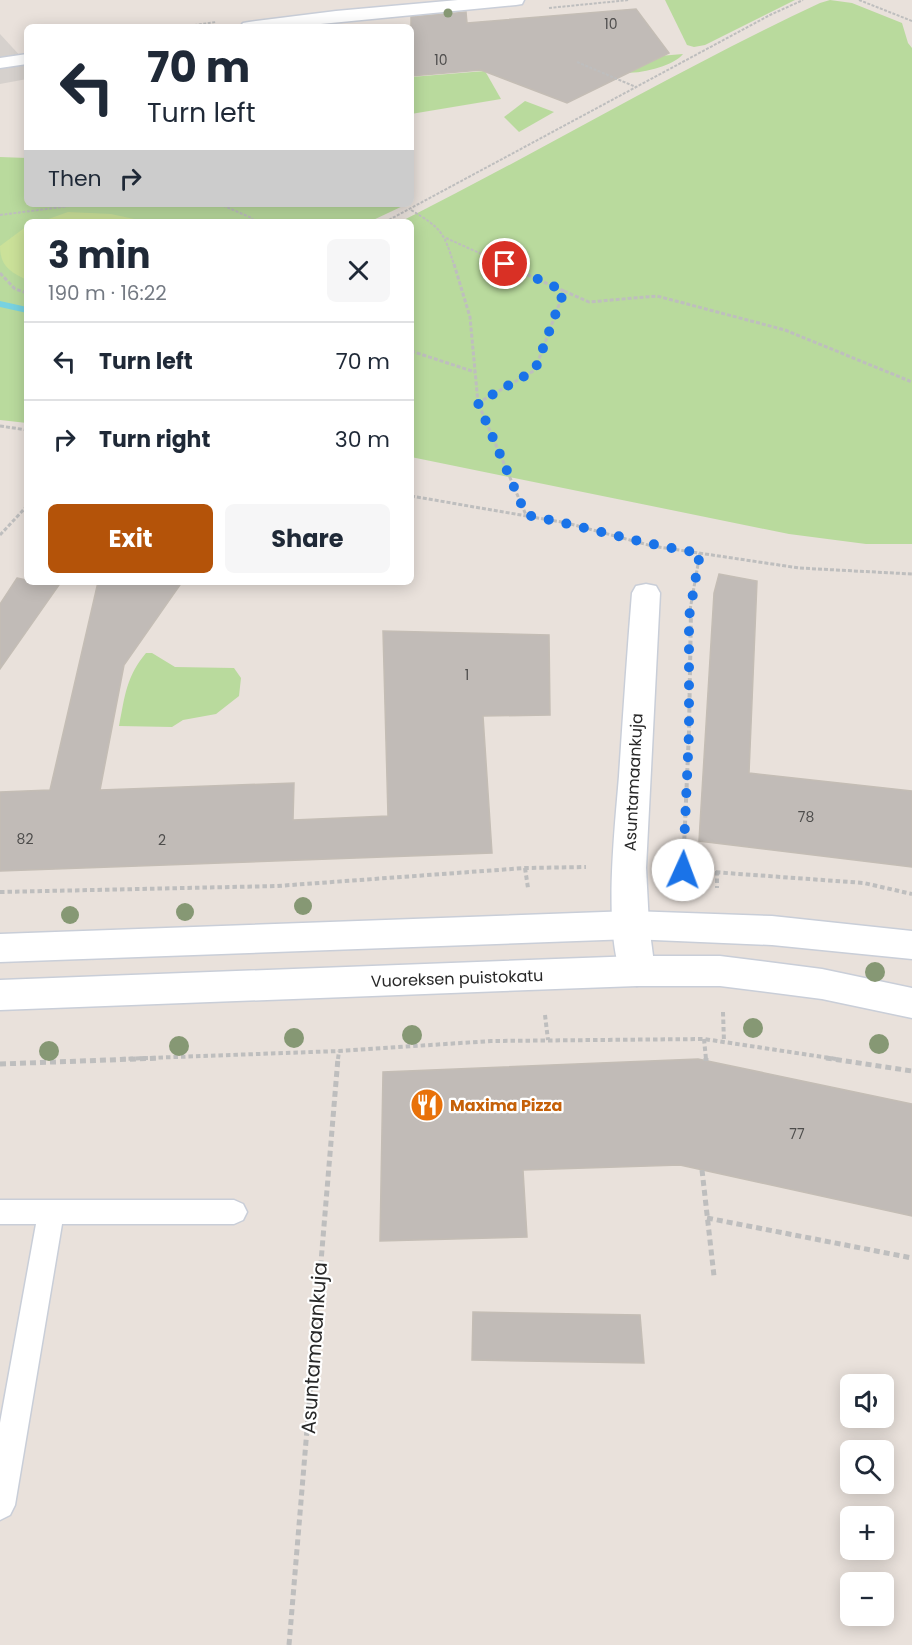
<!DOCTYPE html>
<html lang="en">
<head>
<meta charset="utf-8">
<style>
	:root { --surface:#fff; --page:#f6f6f7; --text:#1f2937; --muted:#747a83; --line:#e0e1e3; --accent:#b45309 }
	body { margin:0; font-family:Poppins,sans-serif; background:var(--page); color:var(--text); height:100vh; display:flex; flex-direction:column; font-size:22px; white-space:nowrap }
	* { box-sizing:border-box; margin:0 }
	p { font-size:20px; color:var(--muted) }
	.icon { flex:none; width:33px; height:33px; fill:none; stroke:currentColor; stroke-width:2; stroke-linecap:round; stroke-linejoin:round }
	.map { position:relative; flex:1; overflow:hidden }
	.sheet { position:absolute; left:24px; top:219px; width:390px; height:366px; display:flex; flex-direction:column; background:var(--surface); border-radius:9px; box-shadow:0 3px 15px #0003 }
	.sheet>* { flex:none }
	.guide { position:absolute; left:24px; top:24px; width:390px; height:183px; border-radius:9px; box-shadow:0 3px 15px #0003; background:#fff; color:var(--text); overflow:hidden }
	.tools { position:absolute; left:840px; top:1374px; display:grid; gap:12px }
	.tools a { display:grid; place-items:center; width:54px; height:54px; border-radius:9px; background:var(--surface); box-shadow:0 3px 15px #0003; font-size:30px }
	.pin { position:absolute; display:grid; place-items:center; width:51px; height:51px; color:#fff; margin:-26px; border:3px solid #fff; border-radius:50%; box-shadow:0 2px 6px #0007 }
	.me { position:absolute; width:66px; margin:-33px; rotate:2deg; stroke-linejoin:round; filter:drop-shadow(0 0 4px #0008) }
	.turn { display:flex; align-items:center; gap:21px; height:126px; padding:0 24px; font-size:27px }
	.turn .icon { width:78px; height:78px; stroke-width:2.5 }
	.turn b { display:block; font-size:42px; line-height:51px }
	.then { display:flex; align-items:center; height:57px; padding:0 24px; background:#0003; gap:12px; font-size:22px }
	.round { display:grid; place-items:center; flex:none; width:63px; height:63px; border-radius:9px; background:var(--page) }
	.head { display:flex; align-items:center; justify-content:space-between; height:102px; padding:0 24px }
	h1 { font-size:36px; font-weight:700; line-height:45px }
	.cta { display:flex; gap:12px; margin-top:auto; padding:12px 24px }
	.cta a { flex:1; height:69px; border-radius:9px; background:var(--accent); color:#fff; font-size:24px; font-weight:700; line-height:69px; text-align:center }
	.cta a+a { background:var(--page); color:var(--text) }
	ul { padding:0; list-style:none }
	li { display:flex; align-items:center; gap:18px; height:78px; padding:0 24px; border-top:2px solid var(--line) }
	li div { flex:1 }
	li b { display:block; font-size:22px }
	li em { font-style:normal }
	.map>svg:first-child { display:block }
	.green { fill:#b9da9d }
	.pitch { fill:#cbe199 }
	.plaza { fill:#d6d1cd }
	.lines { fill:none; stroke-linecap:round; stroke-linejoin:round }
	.stream { fill:#78d2e1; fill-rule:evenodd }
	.building { fill:#c1bbb7; stroke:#c4bdb5; stroke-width:1.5 }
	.service-casing { stroke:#c9ced8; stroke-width:3 }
	.minor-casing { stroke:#c9ced8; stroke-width:3 }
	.tertiary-casing { stroke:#c9ced8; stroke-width:3 }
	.secondary-casing { stroke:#c9ced8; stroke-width:3 }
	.path-far3 { stroke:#bebebe; stroke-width:2; stroke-dasharray:3 1.5; stroke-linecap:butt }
	.path-far2 { stroke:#bebebe; stroke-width:3; stroke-dasharray:4 2; stroke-linecap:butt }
	.path-far1 { stroke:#bebebe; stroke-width:4; stroke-dasharray:4.5 3; stroke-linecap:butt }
	.path { stroke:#bebebe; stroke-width:5; stroke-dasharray:6 4; stroke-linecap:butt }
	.service { fill:#fff; fill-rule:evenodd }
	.minor { fill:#fff; fill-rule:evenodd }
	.tertiary { fill:#fff; fill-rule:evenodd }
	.secondary { fill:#fff; fill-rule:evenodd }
	.tree { fill:#869874 }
	.route { stroke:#1a73e8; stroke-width:10; stroke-dasharray:0 18 }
	.labels { text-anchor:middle; stroke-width:4.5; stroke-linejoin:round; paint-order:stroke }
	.number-label { font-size:14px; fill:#4e4d4c }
	.street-label { font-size:16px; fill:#282828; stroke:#fff }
	.food-label { font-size:16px; font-weight:bold; fill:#c56008; stroke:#fff; text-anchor:start }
	.near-street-label { font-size:20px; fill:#282828; stroke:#fff }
</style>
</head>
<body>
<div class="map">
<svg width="912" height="1645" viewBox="0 0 912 1645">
	<rect width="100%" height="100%" fill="#e9e1db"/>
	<g class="green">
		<polygon points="665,0 795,0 705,45 694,47 687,45"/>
		<path d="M830 0 852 3 902 23 908 43 912 48V544H866L789 534 411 457V222H400C541 151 677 70 820 3Z"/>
		<path d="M683 54C673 67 634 76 616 72 607 70 597 65 589 62Z"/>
		<polygon points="485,71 501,99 411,114 411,77"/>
		<polygon points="525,101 554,112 519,132 504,117"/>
		<polygon points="0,157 27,158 27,204 407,204 369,222 27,222 27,423 0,420"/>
		<path d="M146 653H152L175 667 234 668 241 678 239 696 216 714 183 720 172 727 119 726C125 696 126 677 146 653Z"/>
	</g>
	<g class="pitch">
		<polygon points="68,212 111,214 148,222 40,222"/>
		<path d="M27 226V280C10 272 0 266 0 246Z"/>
	</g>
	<polygon class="plaza" points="0,34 23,59 27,66 27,79 0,84"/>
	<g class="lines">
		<polygon class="stream" points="0,301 27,307 27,313 0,307"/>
	</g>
	<g class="building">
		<polygon points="636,9 669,53 567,103 481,70 411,76 411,17 466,12 467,23"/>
		<polygon points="719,574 757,581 749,773 912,791 912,867 699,841 714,593"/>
		<polygon points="17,578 27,580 27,582 59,585 0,669 0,604"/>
		<polygon points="98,582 182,582 124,665 100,790 294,783 293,820 388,816 383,631 549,635 550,715 483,716 492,853 0,871 0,792 50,790"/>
		<polygon points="698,1059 912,1104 912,1216 680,1165 523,1170 527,1237 380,1241 383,1072"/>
		<polygon points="473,1312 640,1315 644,1363 472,1360"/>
	</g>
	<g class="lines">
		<defs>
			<polygon id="service" points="0,1200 234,1200 243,1204 247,1212 243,1220 234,1224 62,1224 15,1505 10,1515 0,1520 0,1423 36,1224 0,1224"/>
			<path id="minor" d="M646 584 656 586 660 593 646 868 649 925 655 971 650 981 637 986 624 981C602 937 615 827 619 776 623 715 627 654 632 593L636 586Z"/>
			<g id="tertiary">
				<polygon points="458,0 524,0 522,4 516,5 290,27 240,27 243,23 249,22 336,11"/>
				<polygon points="27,54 27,64 0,68 0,58"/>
			</g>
			<g id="secondary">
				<polygon points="631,911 772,916 912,931 912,959 772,945 631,939 0,962 0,934"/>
				<polygon points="637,956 720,956 822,969 912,988 912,1018 822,999 720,986 637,986 0,1010 0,980"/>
			</g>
		</defs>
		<use href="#service" class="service-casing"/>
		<use href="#minor" class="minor-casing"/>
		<use href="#tertiary" class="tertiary-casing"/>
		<use href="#secondary" class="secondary-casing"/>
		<g class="path-far3">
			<polyline points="859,0 912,21"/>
			<polyline points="549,8 629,0"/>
			<polyline points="181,27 216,22"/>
			<polyline points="577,62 636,87"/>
			<polyline points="219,204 252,218 254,222"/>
			<path d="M411 210C441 228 444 232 454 265"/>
			<polyline points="0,215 85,204"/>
			<polyline points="385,222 770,15 803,0"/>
			<polyline points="446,238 506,265"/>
		</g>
		<g class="path-far2">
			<polyline points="454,264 470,317 478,403 526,515"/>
			<polyline points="0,273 15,289 27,293"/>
			<polyline points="564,291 589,302 657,296 785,330 912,382"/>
			<polyline points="411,351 475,372"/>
			<polyline points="478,403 535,370 564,291 503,264"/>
			<polyline points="0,426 27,430"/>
			<polyline points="411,496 567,523 652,546 799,568 912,574"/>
			<polyline points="0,535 27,506"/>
			<polyline points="690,610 700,553"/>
		</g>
		<g class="path-far1">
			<polyline points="525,868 528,888"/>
			<polyline points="671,869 864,883 912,894"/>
			<polyline points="683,870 689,732 691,608"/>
			<polyline points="717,871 717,888"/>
			<polyline points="0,892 277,886 525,868 586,867"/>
			<polyline points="723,1012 724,1042"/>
			<polyline points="545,1015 548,1040"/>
			<polyline points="704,1039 706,1059"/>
			<polyline points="121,1059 339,1051 491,1041 704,1039 836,1059"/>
			<polyline points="338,1059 339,1051"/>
		</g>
		<g class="path">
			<polyline points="706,1058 706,1061"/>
			<polyline points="826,1058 912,1071"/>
			<polyline points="0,1064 160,1058"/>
			<polyline points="702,1170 714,1276"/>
			<polyline points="707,1218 912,1258"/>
			<polyline points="289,1645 338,1058"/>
		</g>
		<use href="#service" class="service"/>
		<use href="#minor" class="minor"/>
		<use href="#tertiary" class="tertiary"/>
		<use href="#secondary" class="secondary"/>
	</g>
	<g class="tree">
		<circle cx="448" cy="13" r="4.5"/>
		<circle cx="303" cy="906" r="9"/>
		<circle cx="185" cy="912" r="9"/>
		<circle cx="70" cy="915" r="9"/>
		<circle cx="875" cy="972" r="10"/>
		<circle cx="753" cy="1028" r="10"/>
		<circle cx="412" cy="1035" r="10"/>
		<circle cx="294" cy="1038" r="10"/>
		<circle cx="879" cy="1044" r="10"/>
		<circle cx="179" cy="1046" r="10"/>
		<circle cx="49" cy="1051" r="10"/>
	</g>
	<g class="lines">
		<path class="route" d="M505 264 564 291 535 370 478 403 526 515C584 526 641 544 700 553L689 617V732L683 870"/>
	</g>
	<defs>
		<symbol id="restaurant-disc" viewBox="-11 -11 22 22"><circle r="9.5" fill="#e8710a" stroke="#fff"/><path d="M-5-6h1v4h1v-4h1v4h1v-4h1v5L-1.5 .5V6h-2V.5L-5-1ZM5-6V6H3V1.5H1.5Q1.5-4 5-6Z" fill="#fff"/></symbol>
	</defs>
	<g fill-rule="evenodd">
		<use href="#restaurant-disc" x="408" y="1086" width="38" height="38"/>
	</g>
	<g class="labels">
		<g class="number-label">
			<text x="611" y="29">10</text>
			<text x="441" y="65">10</text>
			<text x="467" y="680">1</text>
			<text x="806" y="822">78</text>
			<text x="25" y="844">82</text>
			<text x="162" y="845">2</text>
			<text x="797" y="1139">77</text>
		</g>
		<g class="street-label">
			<text transform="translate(633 782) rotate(-87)" y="6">Asuntamaankuja</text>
			<text transform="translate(457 978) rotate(-2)" y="6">Vuoreksen puistokatu</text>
		</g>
		<g class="food-label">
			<text x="450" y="1111">Maxima Pizza</text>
		</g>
		<g class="near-street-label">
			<text transform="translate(314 1348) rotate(-86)" y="7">Asuntamaankuja</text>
		</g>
	</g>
</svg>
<div class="tools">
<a><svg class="icon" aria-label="sound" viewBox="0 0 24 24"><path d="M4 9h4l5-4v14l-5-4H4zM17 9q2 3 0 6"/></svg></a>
<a><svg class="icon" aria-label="search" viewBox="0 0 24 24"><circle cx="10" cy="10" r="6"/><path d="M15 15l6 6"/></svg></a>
<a>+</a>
<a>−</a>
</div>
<div class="pin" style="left:505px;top:264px;background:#d93025"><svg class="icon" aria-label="arrive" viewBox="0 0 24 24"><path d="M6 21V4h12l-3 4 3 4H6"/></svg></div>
<svg class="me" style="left:683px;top:870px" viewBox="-20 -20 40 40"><circle r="19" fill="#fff"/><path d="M0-13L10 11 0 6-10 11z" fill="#1a73e8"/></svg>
<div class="guide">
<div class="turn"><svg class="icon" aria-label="left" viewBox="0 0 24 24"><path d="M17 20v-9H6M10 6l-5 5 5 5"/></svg><div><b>70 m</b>Turn left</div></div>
<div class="then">Then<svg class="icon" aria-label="right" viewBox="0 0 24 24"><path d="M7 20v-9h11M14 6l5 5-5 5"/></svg></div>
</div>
<section class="sheet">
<div class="head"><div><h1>3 min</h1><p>190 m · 16:22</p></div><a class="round"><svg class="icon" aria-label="close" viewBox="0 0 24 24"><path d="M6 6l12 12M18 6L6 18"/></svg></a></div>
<ul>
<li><svg class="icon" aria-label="left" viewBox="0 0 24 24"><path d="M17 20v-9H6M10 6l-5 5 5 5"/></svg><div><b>Turn left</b></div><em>70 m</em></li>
<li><svg class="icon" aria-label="right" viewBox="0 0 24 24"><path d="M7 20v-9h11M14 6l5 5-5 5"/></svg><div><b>Turn right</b></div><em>30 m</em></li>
</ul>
<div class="cta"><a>Exit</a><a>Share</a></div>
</section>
</div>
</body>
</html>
